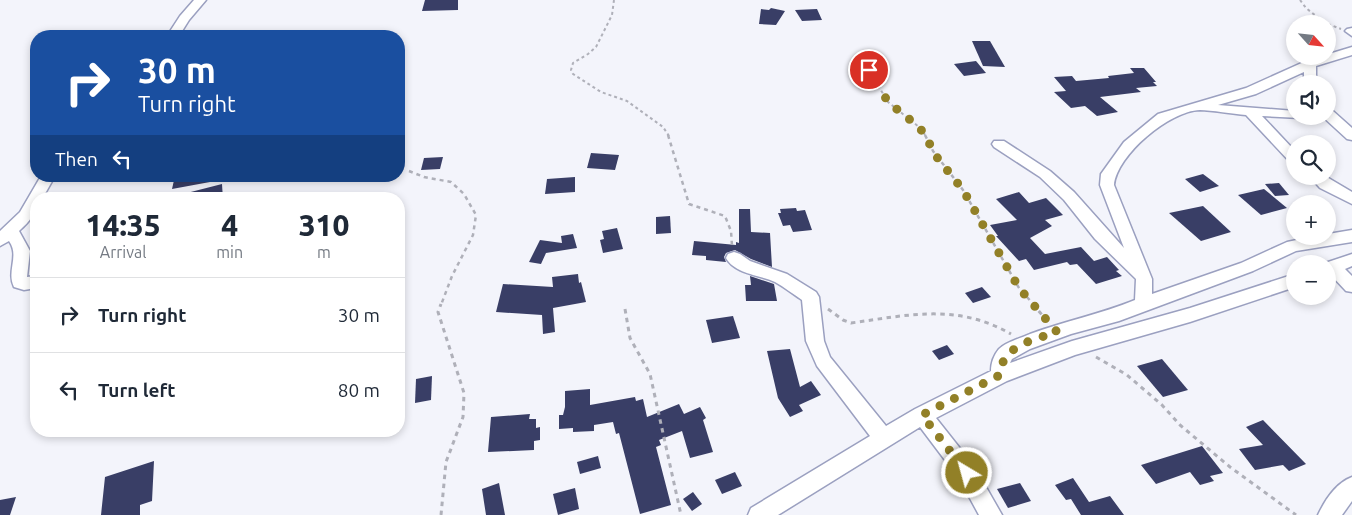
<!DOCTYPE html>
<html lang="en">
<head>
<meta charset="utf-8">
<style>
	:root { --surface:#fff; --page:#f2f2f3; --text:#1f2937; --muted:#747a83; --line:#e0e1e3 }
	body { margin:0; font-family:Ubuntu,sans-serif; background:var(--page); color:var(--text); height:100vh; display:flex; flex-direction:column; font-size:19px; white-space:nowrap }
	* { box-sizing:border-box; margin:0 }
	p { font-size:16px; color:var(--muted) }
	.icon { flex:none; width:28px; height:28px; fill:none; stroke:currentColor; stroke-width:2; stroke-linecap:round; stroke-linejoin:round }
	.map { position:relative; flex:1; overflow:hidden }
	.drawer { position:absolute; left:30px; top:192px; width:375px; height:245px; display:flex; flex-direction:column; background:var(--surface); border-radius:20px; box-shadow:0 2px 8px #0003 }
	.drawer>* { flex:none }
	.hud { position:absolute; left:30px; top:30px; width:375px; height:152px; border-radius:20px; box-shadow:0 2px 8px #0003; background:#1a4fa0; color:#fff; overflow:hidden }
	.needle { width:32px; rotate:117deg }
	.tools { position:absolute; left:1286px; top:15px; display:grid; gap:10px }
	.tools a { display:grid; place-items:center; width:50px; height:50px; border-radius:50%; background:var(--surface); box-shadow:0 2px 8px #0003; font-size:25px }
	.pin { position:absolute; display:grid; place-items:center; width:42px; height:42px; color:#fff; margin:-21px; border:2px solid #fff; border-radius:50%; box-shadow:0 1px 5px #0007 }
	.me { position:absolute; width:55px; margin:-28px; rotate:323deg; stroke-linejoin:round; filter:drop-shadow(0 0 4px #0008) }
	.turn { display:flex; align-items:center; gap:18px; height:105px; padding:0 25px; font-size:22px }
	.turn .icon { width:65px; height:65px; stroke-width:2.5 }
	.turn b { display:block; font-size:35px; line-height:42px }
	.then { display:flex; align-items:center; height:48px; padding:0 25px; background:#0003; gap:10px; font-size:19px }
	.eta { display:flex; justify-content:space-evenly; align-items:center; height:85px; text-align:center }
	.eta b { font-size:30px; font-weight:800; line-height:35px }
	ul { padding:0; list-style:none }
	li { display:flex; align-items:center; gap:15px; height:75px; padding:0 25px; border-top:1px solid var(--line) }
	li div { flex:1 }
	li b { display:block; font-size:19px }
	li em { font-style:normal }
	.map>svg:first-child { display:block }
	.building { fill:#393e66 }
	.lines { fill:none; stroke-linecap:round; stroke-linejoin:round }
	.minor-casing { stroke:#9ba0c0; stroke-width:3 }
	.path-far2 { stroke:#afb0b9; stroke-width:2; stroke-dasharray:3 3; stroke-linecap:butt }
	.path-far1 { stroke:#afb0b9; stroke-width:2.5; stroke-dasharray:4 4; stroke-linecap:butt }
	.path { stroke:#afb0b9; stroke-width:3; stroke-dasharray:4.5 4.5; stroke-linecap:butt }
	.minor { fill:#fff; fill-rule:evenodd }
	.route { stroke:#928027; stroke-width:9; stroke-dasharray:0 16.2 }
</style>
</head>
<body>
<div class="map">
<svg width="1352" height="515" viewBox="0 0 1352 515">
	<rect width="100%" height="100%" fill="#f3f4fb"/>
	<g class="building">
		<polygon points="425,0 458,0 458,10 422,11"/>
		<polygon points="771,8 785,11 776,25 759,24 761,9 769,10"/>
		<polygon points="817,9 822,20 802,21 795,10"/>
		<polygon points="972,41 990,41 1005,67 983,66"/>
		<polygon points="976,61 986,73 964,76 954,64"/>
		<polygon points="1130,68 1144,68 1156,82 1153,82 1157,86 1136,88 1141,92 1100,97 1118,112 1097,116 1085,106 1071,108 1054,92 1066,91 1054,77 1072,76 1076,81 1109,78 1108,76 1134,73"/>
		<polygon points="591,153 619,155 615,170 587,168"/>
		<polygon points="443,157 440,169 421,170 424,158"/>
		<polygon points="1203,174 1219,186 1200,192 1185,179"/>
		<polygon points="175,176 210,176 210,182 172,189"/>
		<polygon points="575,177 575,192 545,194 547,179"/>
		<polygon points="1279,183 1289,195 1275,196 1265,184"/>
		<polygon points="222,184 223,199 180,199 179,195"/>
		<polygon points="1264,189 1287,208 1261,215 1238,195"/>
		<polygon points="1019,192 1029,203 1046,198 1063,215 1045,220 1052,226 1030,238 1045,254 1081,247 1094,261 1107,257 1119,270 1116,271 1122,276 1096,284 1077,264 1070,265 1067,262 1034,270 1026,259 1019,261 996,236 998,236 990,225 1017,220 996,199"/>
		<polygon points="1203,206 1231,232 1201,241 1169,213"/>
		<polygon points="796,208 797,211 805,210 812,230 793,232 790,225 783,226 778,213 781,213 780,209"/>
		<polygon points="739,209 750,209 751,232 770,233 772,267 751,259 735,250 726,253 724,257 726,262 706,260 706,256 692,255 694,241 736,245 736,242 739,243"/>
		<polygon points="670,216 671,233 656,234 656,217"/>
		<polygon points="617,228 623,249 603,253 600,240 604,239 602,231"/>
		<polygon points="573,234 577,248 546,253 541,264 529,262 540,240 562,243 561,236"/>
		<polygon points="578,274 579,283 581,282 586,302 553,308 555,332 543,334 542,315 496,312 503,284 553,287 552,277"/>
		<polygon points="750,276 774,284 777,301 746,301 745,285 751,285"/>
		<polygon points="982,287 991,297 973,303 965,293"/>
		<polygon points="733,316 740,338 712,343 706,320"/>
		<polygon points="947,345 954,354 939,360 932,351"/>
		<polygon points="790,349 800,387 811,381 821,395 799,405 803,411 790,417 778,398 767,351"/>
		<polygon points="1162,359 1188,390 1163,397 1137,366"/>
		<polygon points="432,376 431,400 415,403 416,379"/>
		<polygon points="590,389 590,405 635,397 636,401 643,399 647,417 679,404 684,414 700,407 706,418 703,420 713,452 690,458 682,431 659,440 661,445 656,447 671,505 640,514 619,433 616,434 613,422 594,425 594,431 573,432 573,428 559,429 559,415 563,415 565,407 565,391"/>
		<polygon points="530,414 529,419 536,419 536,428 540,427 540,440 534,441 534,450 488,452 491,417"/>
		<polygon points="1263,420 1306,464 1289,471 1283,465 1255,470 1239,449 1263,445 1246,427"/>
		<polygon points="1202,446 1223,473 1210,476 1214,481 1200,485 1190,472 1156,484 1141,465"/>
		<polygon points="598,456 601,468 580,474 577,462"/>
		<polygon points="154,461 152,501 140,505 140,515 101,515 105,477"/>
		<polygon points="735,472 742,486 722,494 715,480"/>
		<polygon points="1073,478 1089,502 1110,496 1124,515 1081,515 1071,499 1066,500 1055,485"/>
		<polygon points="499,483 505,515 486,515 482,489"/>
		<polygon points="1020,483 1031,501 1008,508 997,489"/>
		<polygon points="575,488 579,509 558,515 553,494"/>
		<polygon points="693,492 702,504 692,511 683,499"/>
		<polygon points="16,497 10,515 0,515 0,500"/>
	</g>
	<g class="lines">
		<defs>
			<g id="minor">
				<polygon points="194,0 206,0 189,20 179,36 167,36 180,16"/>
				<polygon points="1352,28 1352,36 1345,31 1347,29"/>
				<path d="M1352 47V55L1316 66V84H1304V72L1256 94 1218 105 1295 111V116H1301L1300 118 1262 116 1295 151V164L1290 162 1246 115C1233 114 1211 110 1200 110 1169 111 1117 155 1114 185L1152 279V294L1241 263 1287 242 1316 236H1328V234L1352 230V242L1296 251 1253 271 1119 321 1071 334 1030 349 1012 359 1010 363 1072 341 1190 308 1295 274V287L1190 322 1075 355 1007 381 936 418 974 466 1002 515H979L960 480 920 427 778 515H748L751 508 870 436 817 366 806 341 802 300C793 294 784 287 775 282 760 275 735 274 726 258L728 254 734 252 740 254 750 261 787 274 816 292 819 297 824 341 830 357 886 426 915 409 991 371C991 363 994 355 999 349 1006 342 1021 338 1030 334 1065 321 1101 314 1135 300L1136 279 1095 239 1064 200 1040 177 994 147 992 144 994 141H1004L1050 171 1074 192 1124 248 1100 185 1101 174 1124 142 1158 114 1246 88 1306 61Z"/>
				<polygon points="1328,110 1333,111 1352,128 1352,140 1347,139 1323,117 1328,116"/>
				<path d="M41 176H55L42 199H36C36 214 30 221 19 231L30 251 27 277 36 276V288L24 290 14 287C6 271 20 256 9 241L0 246V231L20 212Z"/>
				<polygon points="1309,176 1325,176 1352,192 1352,204 1320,188"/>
				<polygon points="1352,254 1352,266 1345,269 1352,276 1352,292 1346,291 1330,274 1328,274 1328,264 1322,264"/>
				<path d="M1352 477V501L1342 515H1318C1325 500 1336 483 1352 477Z"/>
			</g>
		</defs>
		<use href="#minor" class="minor-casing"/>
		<g class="path-far2">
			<polyline points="614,0 612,15 596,47 588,54 573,63 571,70 573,74 601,92 627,101 663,127 669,136"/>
			<polyline points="1300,0 1306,8 1326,24"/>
			<polyline points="1328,24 1341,29"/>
			<polyline points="869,70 888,102 919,127 926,136"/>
		</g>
		<g class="path-far1">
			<polyline points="668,135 689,204 725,216 731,231 732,246"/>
			<polyline points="925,135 933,151 963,190 1019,288 1034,305"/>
			<polyline points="409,171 424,177 451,182 464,194 476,215 473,235 452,276 441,305"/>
		</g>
		<g class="path">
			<polyline points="1033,304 1047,321"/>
			<polyline points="625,309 630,338 650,374 681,515"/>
			<path d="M828 309 843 320 851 323C909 315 957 303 1011 334"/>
			<polyline points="1096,357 1127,375 1162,405 1180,425 1230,467 1296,515"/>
			<polyline points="441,515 446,462 463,417 464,393 438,312 441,304"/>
		</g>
		<use href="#minor" class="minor"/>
	</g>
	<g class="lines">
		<path class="route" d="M869 70 888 102 919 127 928 139 932 151 963 190 1019 288 1057 332C1033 340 1001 346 1000 375L922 415 967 473"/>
	</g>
</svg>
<div class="tools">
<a><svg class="needle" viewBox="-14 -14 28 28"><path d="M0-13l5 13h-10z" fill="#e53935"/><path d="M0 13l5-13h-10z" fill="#747a83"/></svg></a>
<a><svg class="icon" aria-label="sound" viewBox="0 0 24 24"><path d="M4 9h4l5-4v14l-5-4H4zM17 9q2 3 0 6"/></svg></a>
<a><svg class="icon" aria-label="search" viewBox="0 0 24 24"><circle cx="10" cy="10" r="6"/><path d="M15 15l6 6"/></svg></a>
<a>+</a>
<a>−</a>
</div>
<div class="pin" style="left:869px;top:70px;background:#d93025"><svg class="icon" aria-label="arrive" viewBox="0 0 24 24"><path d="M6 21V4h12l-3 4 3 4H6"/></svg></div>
<svg class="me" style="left:967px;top:473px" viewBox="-20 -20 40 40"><circle r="17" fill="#928027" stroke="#fff" stroke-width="3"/><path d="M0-11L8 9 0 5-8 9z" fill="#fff"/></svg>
<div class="hud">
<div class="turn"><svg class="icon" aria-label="right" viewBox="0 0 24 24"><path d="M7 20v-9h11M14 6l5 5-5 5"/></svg><div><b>30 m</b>Turn right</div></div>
<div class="then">Then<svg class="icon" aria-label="left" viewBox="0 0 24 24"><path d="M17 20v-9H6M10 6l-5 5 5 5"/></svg></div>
</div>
<section class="drawer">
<div class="eta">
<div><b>14:35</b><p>Arrival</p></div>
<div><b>4</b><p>min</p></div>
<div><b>310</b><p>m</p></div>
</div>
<ul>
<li><svg class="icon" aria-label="right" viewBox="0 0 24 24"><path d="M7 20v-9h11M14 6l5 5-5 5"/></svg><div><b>Turn right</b></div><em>30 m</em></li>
<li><svg class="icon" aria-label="left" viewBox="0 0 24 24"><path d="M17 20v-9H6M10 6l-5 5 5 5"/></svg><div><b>Turn left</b></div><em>80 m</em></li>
</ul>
</section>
</div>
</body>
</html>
